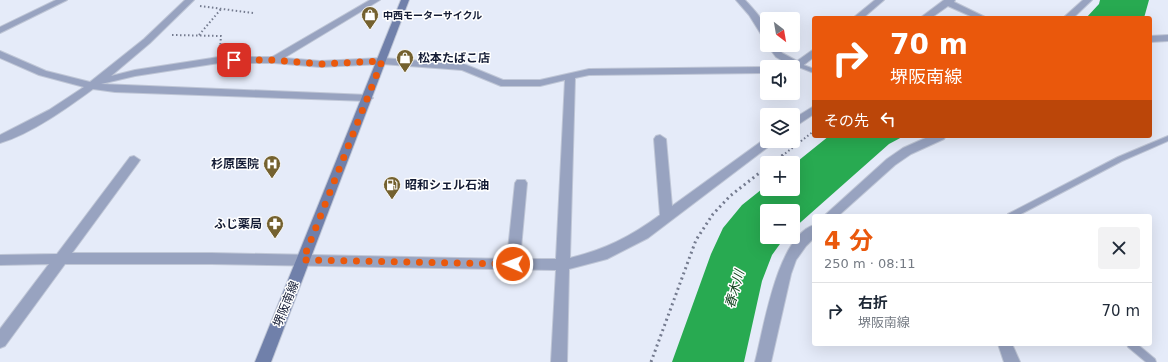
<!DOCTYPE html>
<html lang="ja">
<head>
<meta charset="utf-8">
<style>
	:root { --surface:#fff; --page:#f2f2f3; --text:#1f2937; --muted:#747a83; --line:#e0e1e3; --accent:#ea580c }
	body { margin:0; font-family:"DejaVu Sans","Noto Sans JP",sans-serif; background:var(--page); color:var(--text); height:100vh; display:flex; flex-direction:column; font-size:15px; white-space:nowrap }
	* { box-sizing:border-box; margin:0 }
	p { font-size:13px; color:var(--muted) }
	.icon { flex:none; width:22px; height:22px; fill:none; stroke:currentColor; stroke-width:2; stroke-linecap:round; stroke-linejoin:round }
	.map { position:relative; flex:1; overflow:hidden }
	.panel { position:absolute; left:812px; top:214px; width:340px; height:132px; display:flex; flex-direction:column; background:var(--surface); border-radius:4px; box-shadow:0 4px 16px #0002 }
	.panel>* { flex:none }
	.banner { position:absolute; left:812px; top:16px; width:340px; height:122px; border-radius:4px; box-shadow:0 4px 16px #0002; background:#ea580c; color:#fff; overflow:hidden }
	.needle { width:26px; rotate:149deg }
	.controls { position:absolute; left:760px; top:12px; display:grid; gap:8px }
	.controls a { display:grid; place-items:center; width:40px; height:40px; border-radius:4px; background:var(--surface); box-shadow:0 4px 16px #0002; font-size:20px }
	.pin { position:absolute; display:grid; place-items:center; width:34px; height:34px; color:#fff; margin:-17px; border-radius:8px; box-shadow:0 2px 6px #0006 }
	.me { position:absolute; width:44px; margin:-22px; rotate:271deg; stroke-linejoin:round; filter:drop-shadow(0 0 3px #0008) }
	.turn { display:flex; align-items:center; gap:14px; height:84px; padding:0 12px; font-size:18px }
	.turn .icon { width:52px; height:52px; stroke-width:2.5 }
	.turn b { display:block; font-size:28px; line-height:34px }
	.then { display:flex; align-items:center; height:38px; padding:0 12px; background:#0003; gap:8px; font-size:15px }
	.round { display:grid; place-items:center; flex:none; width:42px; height:42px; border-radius:4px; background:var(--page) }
	.summary { display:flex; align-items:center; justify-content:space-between; height:68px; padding:0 12px }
	h1 { font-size:24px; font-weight:700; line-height:30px; color:var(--accent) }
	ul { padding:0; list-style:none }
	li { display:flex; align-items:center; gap:12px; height:56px; padding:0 12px; border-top:1px solid var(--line) }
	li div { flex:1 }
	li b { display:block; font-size:15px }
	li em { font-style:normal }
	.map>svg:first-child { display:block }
	.water { fill:#28aa51 }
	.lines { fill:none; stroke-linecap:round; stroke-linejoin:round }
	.service-casing { stroke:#bfc6d6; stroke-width:2 }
	.minor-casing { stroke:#bfc6d6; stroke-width:2 }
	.tertiary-casing { stroke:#bfc6d6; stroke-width:2 }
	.secondary-casing { stroke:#bfc6d6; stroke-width:2 }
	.path-far1 { stroke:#747b8f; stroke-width:2; stroke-dasharray:1.5 2.5; stroke-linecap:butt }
	.path { stroke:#747b8f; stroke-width:3; stroke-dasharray:2 3.5; stroke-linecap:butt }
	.service { fill:#98a3c0; fill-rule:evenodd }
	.minor { fill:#98a3c0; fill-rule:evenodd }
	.tertiary { fill:#98a3c0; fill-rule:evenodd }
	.secondary { fill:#7080aa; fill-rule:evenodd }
	.route { stroke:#ea580c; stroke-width:7; stroke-dasharray:0 12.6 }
	.labels { text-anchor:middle; stroke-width:3; stroke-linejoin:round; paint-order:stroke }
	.far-poi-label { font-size:10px; font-weight:bold; fill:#141c35; stroke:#fff; text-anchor:start }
	.poi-label { font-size:12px; font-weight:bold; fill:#141c35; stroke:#fff; text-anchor:start }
	.street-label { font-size:12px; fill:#141c35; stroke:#fff }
	.water-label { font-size:13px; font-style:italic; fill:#144420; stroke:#fff }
</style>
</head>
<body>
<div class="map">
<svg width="1168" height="362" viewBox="0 0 1168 362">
	<rect width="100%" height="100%" fill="#e5ebf9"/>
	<g class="water">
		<polygon points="1100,0 1149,0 1144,18 1086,18 1099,4"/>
		<polygon points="829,136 904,136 889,144 793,229 793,211 767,211 767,237 785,237 772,255 762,281 744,362 672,362 711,254 723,228 742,205 767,185 767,189 793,189 793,165"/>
	</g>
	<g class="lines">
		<defs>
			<g id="service">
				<polygon points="798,63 814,69 814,73 796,66 795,65"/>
				<polygon points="1168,136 1168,141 1122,161 1017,216 1007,216 1008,214 1118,157"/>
				<polygon points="1127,344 1137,344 1155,359 1156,362 1146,362 1128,347"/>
			</g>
			<g id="minor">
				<polygon points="56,0 67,0 0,33 0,27"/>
				<path d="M185 0H194L150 43 111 76 135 70 219 57H272L370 0H380L284 58 320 61 382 58 464 64 503 80H540L589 69 767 67V73L589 75 575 78 570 258C606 249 630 237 660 215L654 139 656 136 660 135 666 139 672 206 766 138 767 141H776L648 238 607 259 569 269 567 362H551L556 270 211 264H65L5 346 0 348V329L49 264 0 265V255L57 254 130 157 134 156 140 160 138 163 72 253H211L507 259 515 183 517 180H525L527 183 520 259H556L565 80 540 86H501L462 70 382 64 320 67 274 63H219L135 76 101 84 368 95 373 98 368 101 115 92 93 89C67 108 31 134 0 143V135L49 110 84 87 39 75 0 58V51L46 71 90 82 144 39Z"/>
				<path d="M736 0H745C756 12 767 22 767 40L764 39 749 15Z"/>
				<polygon points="875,0 884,0 863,18 853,18"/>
				<polygon points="944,0 955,0 954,2 987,18 975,18 948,6 931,18 920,18"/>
				<polygon points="1083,0 1092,0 1073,18 1063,18"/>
				<polygon points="767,45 777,45 782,53 797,61 814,49 814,57 801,67 793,69 793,67 780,67 788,64 776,57"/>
				<polygon points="814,106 814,114 793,128 793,119"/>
				<polygon points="930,136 946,136 944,139 911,154 895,165 838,216 824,216 887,159 903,148"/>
				<path d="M814 225V238L806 246 796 260 791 274 771 362H755C764 328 777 237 814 225Z"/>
				<polygon points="998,344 1012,344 1020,362 1004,362"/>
			</g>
			<polygon id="tertiary" points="1168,35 1168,41 1150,42 1150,36"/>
			<polygon id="secondary" points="401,0 409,0 271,362 255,362"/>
		</defs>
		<use href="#service" class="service-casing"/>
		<use href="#minor" class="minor-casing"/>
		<use href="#tertiary" class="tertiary-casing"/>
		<use href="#secondary" class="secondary-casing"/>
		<g class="path-far1">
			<polyline points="200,6 253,13"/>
			<polyline points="172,35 221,36 220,48"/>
			<polyline points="199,35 221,9"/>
			<polyline points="782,156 814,131"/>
		</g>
		<g class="path">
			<polyline points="773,163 783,155"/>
			<polyline points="651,362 696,240 713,214 730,196 767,167"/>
		</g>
		<use href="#service" class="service"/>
		<use href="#minor" class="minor"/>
		<use href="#tertiary" class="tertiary"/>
		<use href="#secondary" class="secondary"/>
	</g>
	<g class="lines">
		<polyline class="route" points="234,60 274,60 320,64 382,61 303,260 513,264"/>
	</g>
	<defs>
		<symbol id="shop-pin" viewBox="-11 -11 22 30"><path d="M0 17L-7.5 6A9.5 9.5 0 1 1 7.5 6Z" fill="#74612f" stroke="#fff"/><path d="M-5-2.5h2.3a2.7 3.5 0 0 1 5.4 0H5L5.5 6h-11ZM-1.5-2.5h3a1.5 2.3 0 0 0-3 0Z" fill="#fff"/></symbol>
		<symbol id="hospital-pin" viewBox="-11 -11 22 30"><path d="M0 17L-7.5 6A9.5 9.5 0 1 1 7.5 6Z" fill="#74612f" stroke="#fff"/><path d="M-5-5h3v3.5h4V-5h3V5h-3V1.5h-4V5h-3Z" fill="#fff"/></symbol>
		<symbol id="fuel-pin" viewBox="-11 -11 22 30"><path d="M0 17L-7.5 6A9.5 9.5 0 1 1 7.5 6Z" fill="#74612f" stroke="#fff"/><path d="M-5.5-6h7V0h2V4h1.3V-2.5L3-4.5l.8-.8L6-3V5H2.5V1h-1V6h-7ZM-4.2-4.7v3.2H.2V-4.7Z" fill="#fff"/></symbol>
		<symbol id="pharmacy-pin" viewBox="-11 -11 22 30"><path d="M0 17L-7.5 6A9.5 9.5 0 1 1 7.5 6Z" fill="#74612f" stroke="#fff"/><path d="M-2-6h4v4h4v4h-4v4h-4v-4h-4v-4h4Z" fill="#fff"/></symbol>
	</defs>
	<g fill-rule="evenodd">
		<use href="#shop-pin" x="360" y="5" width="20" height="27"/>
		<use href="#shop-pin" x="395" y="48" width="20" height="27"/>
		<use href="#hospital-pin" x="262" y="154" width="20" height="27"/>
		<use href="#fuel-pin" x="382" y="175" width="20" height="27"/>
		<use href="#pharmacy-pin" x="265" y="214" width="20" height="27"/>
	</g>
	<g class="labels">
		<g class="far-poi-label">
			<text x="383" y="19">中西モーターサイクル</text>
		</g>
		<g class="poi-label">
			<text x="418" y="62">松本たばこ店</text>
			<text x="259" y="168" text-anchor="end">杉原医院</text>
			<text x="405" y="189">昭和シェル石油</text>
			<text x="262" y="228" text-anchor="end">ふじ薬局</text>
		</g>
		<g class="street-label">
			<text transform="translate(286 304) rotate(-68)" y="4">堺阪南線</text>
		</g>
		<g class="water-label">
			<text transform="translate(734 289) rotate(-74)" y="5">春木川</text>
		</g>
	</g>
</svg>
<div class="controls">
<a><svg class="needle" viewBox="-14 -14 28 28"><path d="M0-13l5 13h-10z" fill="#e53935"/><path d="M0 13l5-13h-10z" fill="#747a83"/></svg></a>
<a><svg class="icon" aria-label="sound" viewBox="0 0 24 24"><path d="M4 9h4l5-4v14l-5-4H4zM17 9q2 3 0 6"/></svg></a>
<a><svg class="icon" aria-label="layers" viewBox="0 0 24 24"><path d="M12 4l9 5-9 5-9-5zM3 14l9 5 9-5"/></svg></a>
<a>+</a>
<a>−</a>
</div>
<div class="pin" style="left:234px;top:60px;background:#d93025"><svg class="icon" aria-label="arrive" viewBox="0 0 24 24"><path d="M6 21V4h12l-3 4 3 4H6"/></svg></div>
<svg class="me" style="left:513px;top:264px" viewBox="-20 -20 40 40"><circle r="17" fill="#ea580c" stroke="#fff" stroke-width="3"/><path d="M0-11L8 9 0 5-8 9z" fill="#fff"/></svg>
<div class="banner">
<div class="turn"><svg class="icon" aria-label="right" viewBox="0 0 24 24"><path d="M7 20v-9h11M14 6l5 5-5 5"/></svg><div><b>70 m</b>堺阪南線</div></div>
<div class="then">その先<svg class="icon" aria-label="left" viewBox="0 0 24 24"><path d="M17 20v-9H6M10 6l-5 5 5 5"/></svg></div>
</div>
<section class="panel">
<div class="summary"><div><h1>4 分</h1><p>250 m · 08:11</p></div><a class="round"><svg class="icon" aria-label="close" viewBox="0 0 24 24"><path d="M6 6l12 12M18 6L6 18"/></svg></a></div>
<ul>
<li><svg class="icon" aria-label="right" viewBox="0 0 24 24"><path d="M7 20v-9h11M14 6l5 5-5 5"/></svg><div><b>右折</b><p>堺阪南線</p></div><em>70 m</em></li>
</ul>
</section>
</div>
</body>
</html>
